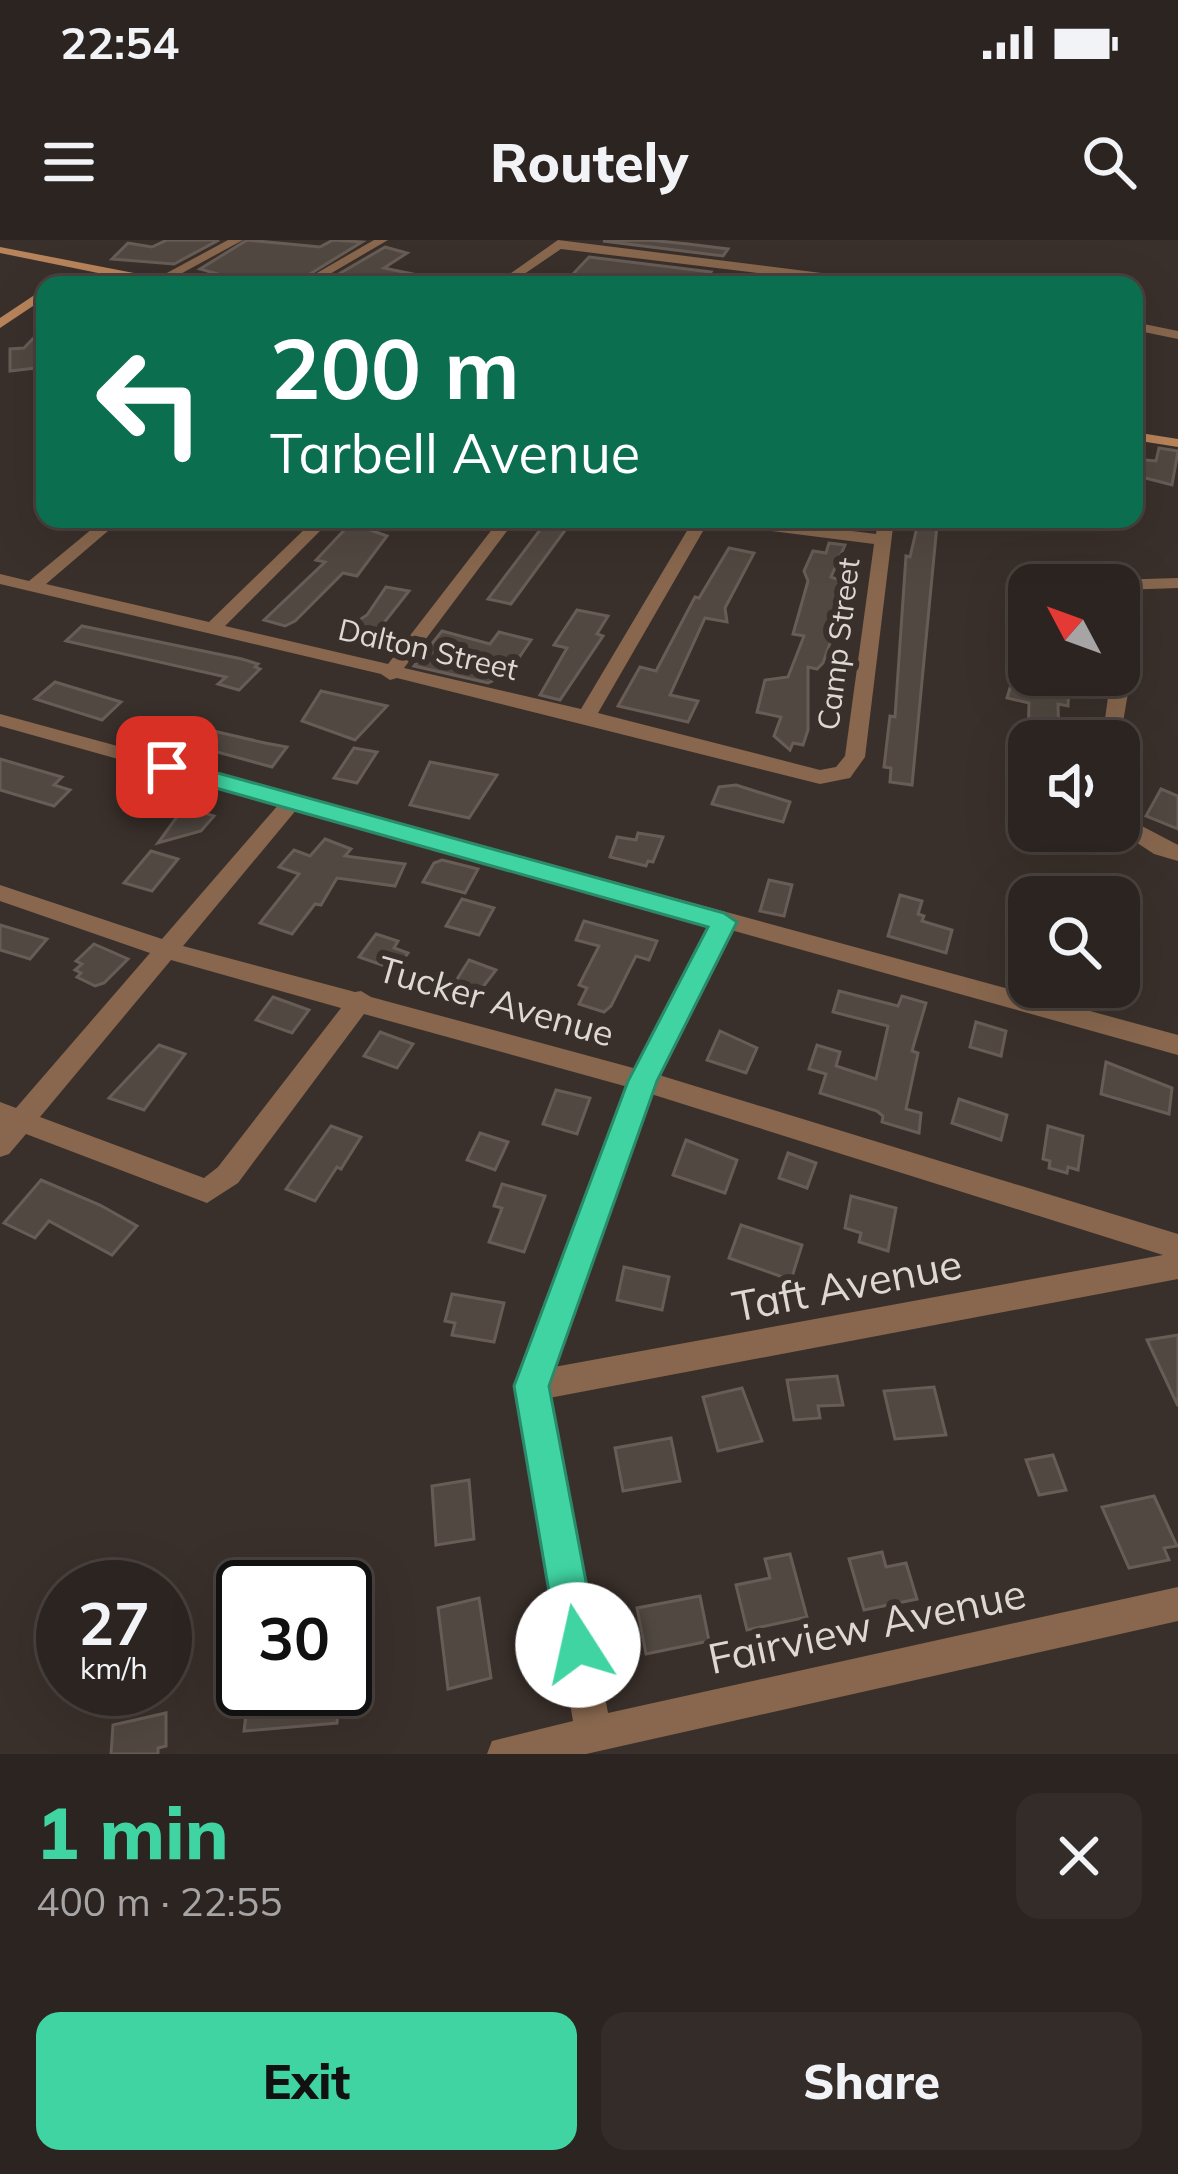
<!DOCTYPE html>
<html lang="en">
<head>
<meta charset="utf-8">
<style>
	:root { --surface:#2c2420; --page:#342c29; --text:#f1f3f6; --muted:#a6a4a5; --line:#48413e; --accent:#40d4a2 }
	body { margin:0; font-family:Mulish,sans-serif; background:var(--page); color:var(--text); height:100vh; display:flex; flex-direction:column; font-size:45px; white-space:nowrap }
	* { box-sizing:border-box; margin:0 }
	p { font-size:39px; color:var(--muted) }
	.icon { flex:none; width:66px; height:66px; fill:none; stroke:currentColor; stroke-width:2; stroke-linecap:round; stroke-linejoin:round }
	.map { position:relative; height:1514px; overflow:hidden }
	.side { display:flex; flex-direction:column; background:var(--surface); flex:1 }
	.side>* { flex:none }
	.hud { position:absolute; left:36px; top:36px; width:1107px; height:252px; border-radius:24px; box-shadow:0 12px 48px #0002,0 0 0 3px var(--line); background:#0b6e4f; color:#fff; overflow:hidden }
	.needle { width:78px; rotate:311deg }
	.buttons { position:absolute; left:1008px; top:324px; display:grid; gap:24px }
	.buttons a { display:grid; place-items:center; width:132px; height:132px; border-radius:24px; background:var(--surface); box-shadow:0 12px 48px #0002,0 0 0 3px var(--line); font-size:60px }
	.speed { position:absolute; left:36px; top:1320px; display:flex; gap:24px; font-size:60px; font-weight:700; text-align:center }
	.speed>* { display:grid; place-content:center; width:156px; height:156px; border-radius:50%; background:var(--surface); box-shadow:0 12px 48px #0002,0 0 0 3px var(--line); line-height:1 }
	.speed small { font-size:30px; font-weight:400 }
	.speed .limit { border:6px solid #111; border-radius:18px; background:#fff; color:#111 }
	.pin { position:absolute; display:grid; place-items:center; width:102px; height:102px; color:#fff; margin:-51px; border-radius:24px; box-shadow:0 6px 18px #0006 }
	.me { position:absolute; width:132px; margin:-66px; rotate:350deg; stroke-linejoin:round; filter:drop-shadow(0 0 9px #0008) }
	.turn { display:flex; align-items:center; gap:42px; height:252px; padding:0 36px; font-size:54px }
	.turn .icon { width:156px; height:156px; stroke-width:2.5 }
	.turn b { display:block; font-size:84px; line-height:102px }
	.round { display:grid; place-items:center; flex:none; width:126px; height:126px; border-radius:24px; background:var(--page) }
	.headline { display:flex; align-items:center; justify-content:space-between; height:204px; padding:0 36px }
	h1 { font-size:72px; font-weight:800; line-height:90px; color:var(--accent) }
	.button { display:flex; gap:24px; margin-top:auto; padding:24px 36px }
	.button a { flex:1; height:138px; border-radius:24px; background:var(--accent); color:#111; font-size:48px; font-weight:800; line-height:138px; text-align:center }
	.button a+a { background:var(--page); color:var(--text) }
	.status { display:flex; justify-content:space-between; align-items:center; height:84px; padding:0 60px; background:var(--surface); direction:ltr }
	.status svg { height:33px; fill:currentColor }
	header { display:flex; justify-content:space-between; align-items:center; height:156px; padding:0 36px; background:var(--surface); font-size:54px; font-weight:800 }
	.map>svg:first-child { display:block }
	.building { fill:#514841; stroke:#685d56; stroke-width:3 }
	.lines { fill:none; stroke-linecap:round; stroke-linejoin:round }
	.street { fill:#88674e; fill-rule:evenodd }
	.secondary { fill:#b8845b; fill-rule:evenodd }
	.route { fill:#40d4a2; stroke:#2a8a69; stroke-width:3 }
	.labels { text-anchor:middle; stroke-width:12; stroke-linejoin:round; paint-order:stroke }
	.far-street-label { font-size:30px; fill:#ded7d4; stroke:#3a302b }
	.street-label { font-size:36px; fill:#ded7d4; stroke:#3a302b }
	.near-street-label { font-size:42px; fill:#ded7d4; stroke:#3a302b }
</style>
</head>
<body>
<div class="status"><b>22:54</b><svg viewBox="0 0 49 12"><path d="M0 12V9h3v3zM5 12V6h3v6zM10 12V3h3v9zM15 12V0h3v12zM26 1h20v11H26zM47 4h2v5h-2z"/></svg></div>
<header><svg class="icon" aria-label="menu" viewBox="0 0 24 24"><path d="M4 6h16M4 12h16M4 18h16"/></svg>Routely<svg class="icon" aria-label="search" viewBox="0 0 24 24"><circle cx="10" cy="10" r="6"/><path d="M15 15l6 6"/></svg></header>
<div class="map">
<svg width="1178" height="1514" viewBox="0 0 1178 1514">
	<rect width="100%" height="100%" fill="#3a302b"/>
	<g class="building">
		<polygon points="167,0 219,0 174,24 112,19 128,3 152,7"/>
		<polygon points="247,0 320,7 333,0 362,2 292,45 257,45 200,29"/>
		<polygon points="649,0 688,4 728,9 723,16 603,1"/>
		<polygon points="385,7 407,13 384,28 427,37 427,45 320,45"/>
		<polygon points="589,17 711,32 702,45 600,45 606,38 573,34"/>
		<polygon points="45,86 45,127 10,131 10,109 24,108"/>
		<polygon points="1159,208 1178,211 1172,245 1134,235 1134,219 1156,221"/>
		<polygon points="546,282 569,285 511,364 488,359"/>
		<polygon points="351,283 387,296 357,336 343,333 295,381 285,386 264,380 325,322 316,320"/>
		<polygon points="918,283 937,285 912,545 890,542 891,528 884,527 890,476 895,477 906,316 910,317"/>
		<polygon points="829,303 845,305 831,337 849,344 840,363 849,364 842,390 834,392 823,423 817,429 808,427 808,490 803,505 793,503 790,510 774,496 781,477 757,472 765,440 788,437 804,396 793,394 808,341 804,331 813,311 826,313"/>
		<polygon points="729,308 754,313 725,368 727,382 705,378 670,455 698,461 688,482 618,466 640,427 656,431 695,357 699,358"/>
		<polygon points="386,347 409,351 368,403 339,393 367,375"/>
		<polygon points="577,370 608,376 597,394 603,396 560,460 540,455 567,408 554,405"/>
		<polygon points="82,386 242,419 258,424 255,427 260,429 239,450 218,444 226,437 66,401"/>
		<polygon points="442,391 490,404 499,392 531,400 518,419 510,417 496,439 488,443 414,426"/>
		<polygon points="1014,435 1064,435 1063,444 1069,445 1068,466 1058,464 1059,501 1028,501 1029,463 1007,458"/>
		<polygon points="55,442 121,462 102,480 35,459"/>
		<polygon points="321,451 387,466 355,500 302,481"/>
		<polygon points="209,490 265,503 287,507 272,527 195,506"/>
		<polygon points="354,508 377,512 357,543 334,538"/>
		<polygon points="0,519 62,537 54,545 70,550 54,566 0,550"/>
		<polygon points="430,522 497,535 469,578 410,565"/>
		<polygon points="736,545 790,562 783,582 712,564 719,547"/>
		<polygon points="1161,549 1178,556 1178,589 1146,576"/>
		<polygon points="184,567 214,576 201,591 158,603"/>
		<polygon points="638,593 663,597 653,622 648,621 646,626 610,617 617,597 636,600"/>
		<polygon points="325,599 351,609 345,616 405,624 395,646 337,638 321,665 315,664 292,694 260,683 299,634 279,627 294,610 310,616"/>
		<polygon points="151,611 178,619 152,651 124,643"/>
		<polygon points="442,620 478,629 465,653 423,642 434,623"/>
		<polygon points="769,640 792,645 784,676 760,671"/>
		<polygon points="900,655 922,661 918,674 924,676 922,681 952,690 946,713 888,696"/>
		<polygon points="462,659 494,668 479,695 446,686"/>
		<polygon points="584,681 657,701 649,720 636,716 611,766 604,772 579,764 587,748 579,745 599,706 576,700"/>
		<polygon points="0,685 47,699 30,719 0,710"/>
		<polygon points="376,694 398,701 394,708 408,713 396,730 359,717"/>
		<polygon points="94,704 128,719 104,743 95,746 77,737 81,733 75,730 82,724 76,721"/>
		<polygon points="469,720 496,730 476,756 454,744"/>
		<polygon points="839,751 898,766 902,756 926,763 912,811 918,813 906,869 921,873 919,893 882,882 883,876 877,871 820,853 826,834 809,829 817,805 840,812 836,826 876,839 888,786 833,772"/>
		<polygon points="273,757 309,770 292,793 256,780"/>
		<polygon points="976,782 1006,791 1001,816 970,807"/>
		<polygon points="720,791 757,808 746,833 707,820"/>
		<polygon points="380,792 413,804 397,828 364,816"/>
		<polygon points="159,805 185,814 144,870 109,858"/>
		<polygon points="1106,822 1172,848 1169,874 1101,854"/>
		<polygon points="556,850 590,858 577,894 543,884"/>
		<polygon points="959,859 1007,875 1001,900 952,883"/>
		<polygon points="331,886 361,897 341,929 337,927 315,961 286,949"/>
		<polygon points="1048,886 1083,896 1078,930 1068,927 1067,933 1049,928 1050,921 1043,919"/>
		<polygon points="480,893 508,902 495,930 467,920"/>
		<polygon points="686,900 737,920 725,953 673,935"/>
		<polygon points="788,913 816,923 807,948 779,938"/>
		<polygon points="41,940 100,965 137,986 112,1015 49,981 35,998 4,983"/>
		<polygon points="502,944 545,956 524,1012 489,1002 502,968 494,966"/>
		<polygon points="851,956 896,968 888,1011 859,1002 861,993 845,988"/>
		<polygon points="741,985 802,1005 791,1040 729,1018"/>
		<polygon points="624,1027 669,1037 662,1070 617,1060"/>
		<polygon points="452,1054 504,1063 494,1102 452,1095 455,1083 445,1081"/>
		<polygon points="1178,1095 1178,1166 1147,1100"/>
		<polygon points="837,1136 843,1165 818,1166 820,1178 794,1180 787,1140"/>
		<polygon points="934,1147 946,1195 895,1199 884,1151"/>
		<polygon points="742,1148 762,1201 718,1211 703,1157"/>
		<polygon points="671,1198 680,1241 623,1251 615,1208"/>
		<polygon points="1053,1215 1066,1250 1039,1255 1026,1220"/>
		<polygon points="469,1240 474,1299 436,1305 432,1246"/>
		<polygon points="1154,1256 1177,1306 1164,1308 1169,1320 1129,1328 1102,1267"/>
		<polygon points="882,1312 886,1327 906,1323 917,1359 864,1370 849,1319"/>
		<polygon points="790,1314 807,1377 747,1390 736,1345 770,1338 765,1319"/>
		<polygon points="700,1356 709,1401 646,1414 637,1368"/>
		<polygon points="479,1358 491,1438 448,1449 438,1368"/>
		<polygon points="249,1449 339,1449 337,1483 244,1491"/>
		<polygon points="166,1473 166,1506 158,1508 158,1514 111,1514 113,1485"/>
	</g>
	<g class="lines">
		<g class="street">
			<polygon points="228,0 243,0 162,44 152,41"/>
			<polygon points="374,0 388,0 311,45 296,45"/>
			<polygon points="558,0 885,41 891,45 855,45 561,9 508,45 494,45"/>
			<polygon points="1134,82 1178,91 1178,99 1134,90"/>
			<path d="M104 279H122L46 344 209 382 315 279H332L225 386 388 424 500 279H516L404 428 581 469 694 279H756L876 294 878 279H894L865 517 850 538 820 544 397 438 390 440 381 434 0 344V334L29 341ZM710 279 718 284 874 304 845 516 836 527 820 530 598 473Z"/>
			<polygon points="1178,338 1178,348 1119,350 1119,345 1103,345 1112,340"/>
			<polygon points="1119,415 1128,421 1130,441 1119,506 1119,501 1102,501 1111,435 1119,435"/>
			<path d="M0 474 1178 795V815L731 690 659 835 1178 994V1039L549 1158 608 1473 1178 1347V1381L586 1514H487L492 1501 573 1481 517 1146 628 847 364 774 238 943 207 963 26 894 9 914 0 917V862L16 868 150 713 0 661V645L162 699 279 564 0 486ZM297 569 711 685 637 829 371 757 361 751 355 752 183 706ZM171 720 341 768 218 927 204 938 40 877ZM651 854 1163 1015 554 1127Z"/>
			<polygon points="1119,574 1178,605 1178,621 1154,614 1119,591"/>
		</g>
		<g class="secondary">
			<polygon points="0,7 175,41 181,45 157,45 0,13"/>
			<polygon points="45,48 45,58 0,88 0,78"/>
			<polygon points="1134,192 1178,199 1178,207 1134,200"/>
		</g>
	</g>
	<polygon class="route" points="167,519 724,673 737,682 657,841 549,1146 598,1405 592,1419 578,1425 564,1419 558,1405 514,1146 628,841 708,687 159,532 159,522"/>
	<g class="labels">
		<g class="far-street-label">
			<text transform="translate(839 404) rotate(-83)" y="10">Camp Street</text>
			<text transform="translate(428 410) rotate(13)" y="10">Dalton Street</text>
		</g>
		<g class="street-label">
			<text transform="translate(496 761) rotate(16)" y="13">Tucker Avenue</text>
		</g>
		<g class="near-street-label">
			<text transform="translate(847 1045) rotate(-11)" y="15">Taft Avenue</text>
			<text transform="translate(867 1386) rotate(-12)" y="15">Fairview Avenue</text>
		</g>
	</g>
</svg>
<div class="buttons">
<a><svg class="needle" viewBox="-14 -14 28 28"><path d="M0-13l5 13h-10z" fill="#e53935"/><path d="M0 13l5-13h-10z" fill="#a6a4a5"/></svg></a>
<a><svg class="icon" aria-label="sound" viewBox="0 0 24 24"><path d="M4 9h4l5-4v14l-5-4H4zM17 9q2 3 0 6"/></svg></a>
<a><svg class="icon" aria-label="search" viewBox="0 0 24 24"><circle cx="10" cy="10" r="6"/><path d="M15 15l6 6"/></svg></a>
</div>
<div class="speed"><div>27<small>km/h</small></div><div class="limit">30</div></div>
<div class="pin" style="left:167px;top:527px;background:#d93025"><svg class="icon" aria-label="arrive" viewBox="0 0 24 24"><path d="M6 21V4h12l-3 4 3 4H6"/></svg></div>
<svg class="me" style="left:578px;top:1405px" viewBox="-20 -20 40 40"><circle r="19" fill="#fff"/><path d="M0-13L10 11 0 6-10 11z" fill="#40d4a2"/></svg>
<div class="hud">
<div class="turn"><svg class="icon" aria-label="left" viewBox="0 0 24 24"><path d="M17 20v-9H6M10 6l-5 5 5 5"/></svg><div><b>200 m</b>Tarbell Avenue</div></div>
</div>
</div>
<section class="side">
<div class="headline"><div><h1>1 min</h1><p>400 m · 22:55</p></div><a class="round"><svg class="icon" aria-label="close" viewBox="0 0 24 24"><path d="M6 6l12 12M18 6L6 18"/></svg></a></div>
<div class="button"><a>Exit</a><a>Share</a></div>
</section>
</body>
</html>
